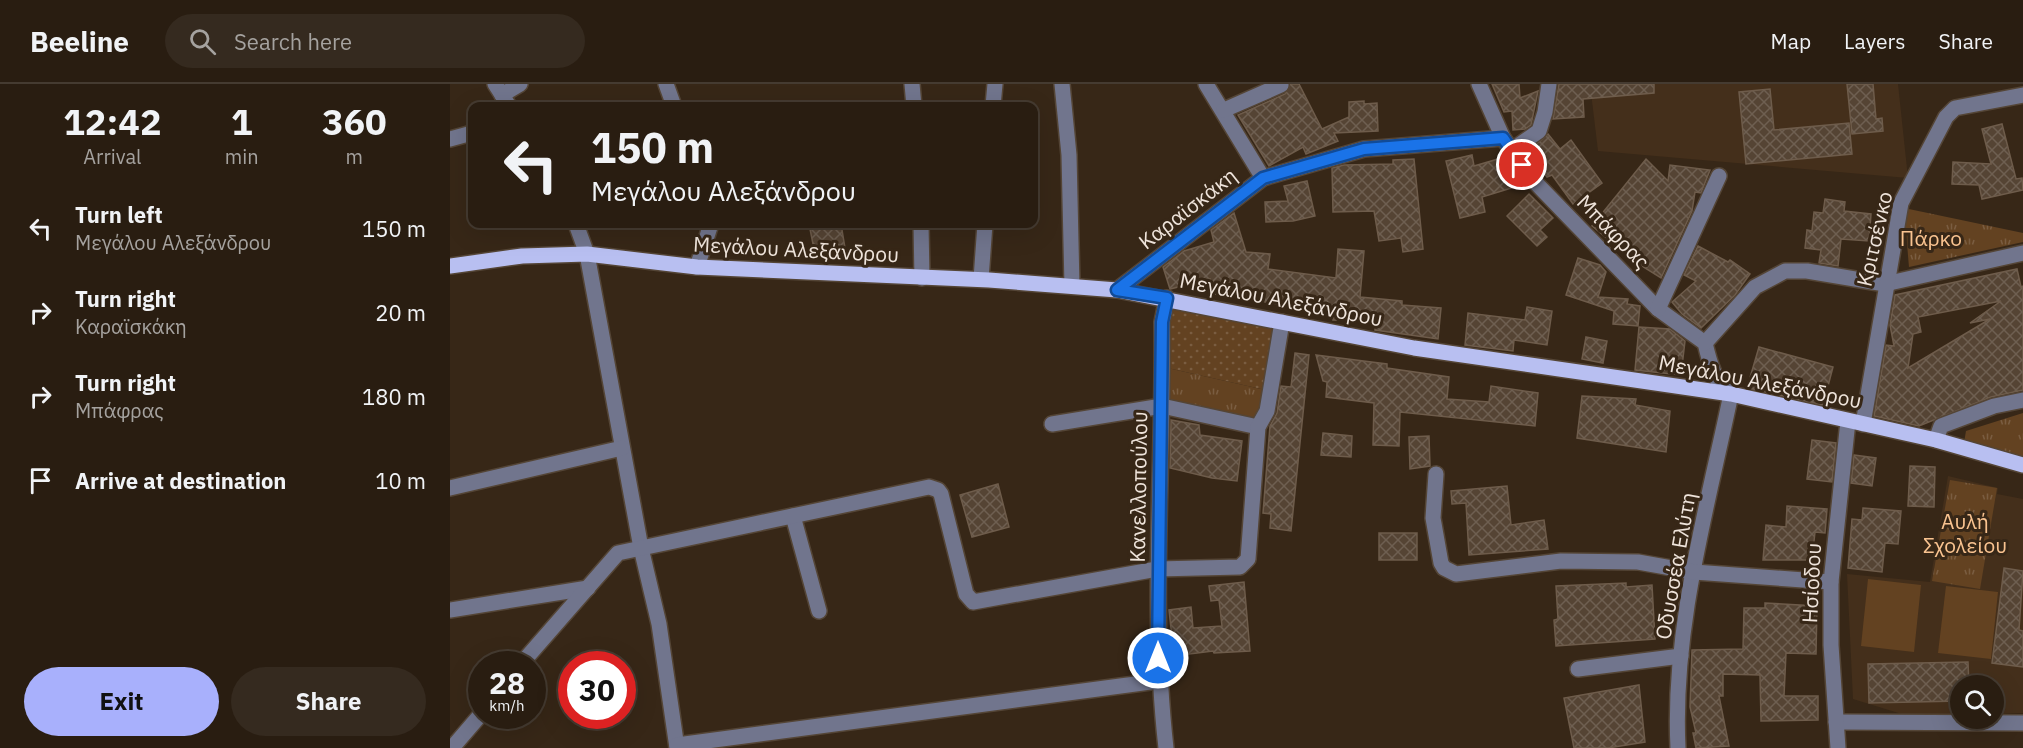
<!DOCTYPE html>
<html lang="en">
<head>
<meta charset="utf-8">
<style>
	:root { --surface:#291d11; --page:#352a1f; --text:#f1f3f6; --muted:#a5a29f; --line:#453b31; --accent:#a8b0fc }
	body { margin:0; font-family:"IBM Plex Sans",sans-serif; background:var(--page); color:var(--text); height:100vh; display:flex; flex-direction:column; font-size:22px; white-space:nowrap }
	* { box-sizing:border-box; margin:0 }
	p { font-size:20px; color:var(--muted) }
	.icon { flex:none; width:33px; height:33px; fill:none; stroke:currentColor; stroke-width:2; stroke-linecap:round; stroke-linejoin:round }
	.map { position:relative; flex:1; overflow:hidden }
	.details { display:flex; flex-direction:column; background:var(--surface); width:450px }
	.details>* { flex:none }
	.top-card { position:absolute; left:18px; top:18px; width:570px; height:126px; border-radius:12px; box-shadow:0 6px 24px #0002,0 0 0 2px var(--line); background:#291d11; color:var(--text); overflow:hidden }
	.tools { position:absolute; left:1500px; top:591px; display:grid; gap:12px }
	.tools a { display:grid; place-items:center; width:54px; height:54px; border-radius:50%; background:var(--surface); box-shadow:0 6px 24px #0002,0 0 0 2px var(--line); font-size:30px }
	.speed { position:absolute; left:18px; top:567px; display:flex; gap:12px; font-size:30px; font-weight:700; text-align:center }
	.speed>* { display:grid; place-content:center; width:78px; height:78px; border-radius:50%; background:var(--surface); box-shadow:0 6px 24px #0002,0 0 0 2px var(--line); line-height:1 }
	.speed small { font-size:15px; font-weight:400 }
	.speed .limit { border:9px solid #d22; background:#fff; color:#111 }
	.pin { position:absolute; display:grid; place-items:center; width:51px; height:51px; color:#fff; margin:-26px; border:3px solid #fff; border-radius:50%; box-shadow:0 2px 6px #0007 }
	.me { position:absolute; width:66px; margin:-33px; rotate:0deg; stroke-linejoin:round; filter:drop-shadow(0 0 4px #0008) }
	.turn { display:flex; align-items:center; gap:21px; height:126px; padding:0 24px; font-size:27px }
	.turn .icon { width:78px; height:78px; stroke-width:2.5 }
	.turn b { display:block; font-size:42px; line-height:51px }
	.eta { display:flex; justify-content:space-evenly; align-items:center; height:102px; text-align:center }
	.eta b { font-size:36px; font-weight:800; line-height:42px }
	.cta { display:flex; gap:12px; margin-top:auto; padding:12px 24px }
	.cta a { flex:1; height:69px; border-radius:36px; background:var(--accent); color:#111; font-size:24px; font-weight:800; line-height:69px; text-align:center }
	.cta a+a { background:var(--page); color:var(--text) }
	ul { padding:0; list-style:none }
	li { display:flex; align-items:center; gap:18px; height:84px; padding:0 24px }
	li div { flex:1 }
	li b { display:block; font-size:22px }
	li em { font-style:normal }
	header { display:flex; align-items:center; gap:36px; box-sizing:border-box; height:84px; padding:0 30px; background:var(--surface); border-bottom:2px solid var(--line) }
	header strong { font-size:28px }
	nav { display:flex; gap:33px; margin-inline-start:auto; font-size:21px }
	.search { width:420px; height:54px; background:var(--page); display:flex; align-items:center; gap:15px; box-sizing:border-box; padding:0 21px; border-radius:33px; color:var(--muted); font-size:22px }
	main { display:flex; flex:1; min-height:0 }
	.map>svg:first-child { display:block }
	.built { fill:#442f1b }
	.grass { fill:url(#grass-dots) }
	.park { fill:url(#park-tufts) }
	.garden { fill:#634221 }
	.building { fill:url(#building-cross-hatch); stroke:#6e5c4b; stroke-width:1.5; fill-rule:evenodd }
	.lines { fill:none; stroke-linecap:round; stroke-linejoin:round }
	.minor-casing { stroke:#544536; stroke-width:18 }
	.major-casing { stroke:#544536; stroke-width:18 }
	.minor { stroke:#71758d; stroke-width:15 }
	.major { stroke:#b8bff1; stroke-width:15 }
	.route-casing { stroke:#114b97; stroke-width:15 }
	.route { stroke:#1a73e8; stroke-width:10 }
	.labels { text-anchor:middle; stroke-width:6; stroke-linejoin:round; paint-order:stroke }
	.street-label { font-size:21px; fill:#efe4db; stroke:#372717 }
	.park-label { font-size:21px; fill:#f9c390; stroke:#372717 }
</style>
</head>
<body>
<header>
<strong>Beeline</strong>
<div class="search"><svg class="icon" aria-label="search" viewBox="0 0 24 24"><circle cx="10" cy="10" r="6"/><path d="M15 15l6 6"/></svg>Search here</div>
<nav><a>Map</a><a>Layers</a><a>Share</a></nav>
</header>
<main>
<section class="details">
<div class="eta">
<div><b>12:42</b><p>Arrival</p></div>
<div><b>1</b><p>min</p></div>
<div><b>360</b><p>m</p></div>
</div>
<ul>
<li><svg class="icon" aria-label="left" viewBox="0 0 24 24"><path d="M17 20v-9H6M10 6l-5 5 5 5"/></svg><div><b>Turn left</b><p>Μεγάλου Αλεξάνδρου</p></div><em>150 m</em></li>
<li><svg class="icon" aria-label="right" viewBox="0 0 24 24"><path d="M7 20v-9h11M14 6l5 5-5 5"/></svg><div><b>Turn right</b><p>Καραϊσκάκη</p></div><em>20 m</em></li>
<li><svg class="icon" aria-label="right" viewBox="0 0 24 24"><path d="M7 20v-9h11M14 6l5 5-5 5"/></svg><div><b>Turn right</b><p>Μπάφρας</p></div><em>180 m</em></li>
<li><svg class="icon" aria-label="arrive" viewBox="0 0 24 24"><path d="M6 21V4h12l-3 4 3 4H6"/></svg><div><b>Arrive at destination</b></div><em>10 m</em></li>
</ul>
<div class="cta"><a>Exit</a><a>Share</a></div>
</section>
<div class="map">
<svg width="1573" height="664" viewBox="0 0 1573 664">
	<defs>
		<pattern id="grass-dots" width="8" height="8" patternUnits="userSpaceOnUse" patternTransform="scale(1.5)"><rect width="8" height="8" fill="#634221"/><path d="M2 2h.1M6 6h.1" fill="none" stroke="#7a5d41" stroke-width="1.8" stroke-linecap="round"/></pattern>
		<pattern id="park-tufts" width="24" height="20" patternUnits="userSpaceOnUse" patternTransform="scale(1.5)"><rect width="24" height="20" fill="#634221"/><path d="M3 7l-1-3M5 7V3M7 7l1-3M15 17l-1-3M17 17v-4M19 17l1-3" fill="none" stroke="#7a5d41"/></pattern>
		<pattern id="building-cross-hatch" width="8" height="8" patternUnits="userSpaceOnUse" patternTransform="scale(1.5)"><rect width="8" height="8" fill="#554434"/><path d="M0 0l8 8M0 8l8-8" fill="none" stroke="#6e5f51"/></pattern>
	</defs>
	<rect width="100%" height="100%" fill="#372717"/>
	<g class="built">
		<polygon points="1140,0 1448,0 1458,94 1148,67"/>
		<polygon points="1498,392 1548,404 1547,410 1573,415 1573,629 1544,630 1544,602 1510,602 1510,630 1455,631 1403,615 1397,490 1480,498"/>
	</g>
	<polygon class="grass" points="717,214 832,238 820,307 713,283"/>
	<g class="park">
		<polygon points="1454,124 1573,149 1573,158 1459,183"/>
		<polygon points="713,283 820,307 808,343 712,322"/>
		<polygon points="1573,329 1573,378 1513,365 1516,347"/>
		<polygon points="1500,396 1547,404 1530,505 1482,497"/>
	</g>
	<g class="garden">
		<polygon points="1418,495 1471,501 1464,568 1411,562"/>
		<polygon points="1496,502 1548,508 1541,575 1488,569"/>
	</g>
	<g class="building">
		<polygon points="840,0 849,0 872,45 899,33 899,18 914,17 914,20 927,19 928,47 884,49 888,57 856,70 853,63 819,82 788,31 835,10"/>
		<polygon points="1042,0 1069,0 1070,14 1088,7 1081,41 1075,45 1063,46 1062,27 1054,28"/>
		<polygon points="1109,0 1204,0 1204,9 1133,15 1134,33 1103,35"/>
		<polygon points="1397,0 1423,0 1426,35 1432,34 1433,47 1402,50"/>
		<polygon points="1320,5 1324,46 1399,39 1402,70 1296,80 1289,8"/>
		<polygon points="1552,40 1566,95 1572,94 1573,106 1532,115 1529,101 1502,100 1503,78 1541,80 1532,45"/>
		<polygon points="1098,50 1110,65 1121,56 1152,99 1123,120 1102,91 1097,93 1077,68"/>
		<polygon points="1022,71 1024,82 1055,73 1062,84 1068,102 1032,113 1035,128 1010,134 996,77"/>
		<polygon points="964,75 973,165 953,168 951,154 929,157 924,127 883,128 882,84 894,81 943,80 943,76"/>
		<polygon points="1196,75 1218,97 1220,81 1260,86 1251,109 1245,108 1242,127 1211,194 1187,179 1190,172 1170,165 1142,142"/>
		<polygon points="857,97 865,132 843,137 816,138 815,118 838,117 834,102"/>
		<polygon points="1079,110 1103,134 1090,146 1097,153 1087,162 1057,132"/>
		<polygon points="1375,115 1395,118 1394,127 1421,130 1419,157 1391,155 1388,182 1369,179 1371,166 1355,164 1357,146 1362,147 1364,128 1373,129"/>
		<polygon points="784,129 796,168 820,170 818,185 886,194 888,165 914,167 910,213 952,217 952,221 991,224 988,255 925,246 926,237 883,236 884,229 759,209 760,195 720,205 713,183 734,167 764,158 761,146"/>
		<polygon points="359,140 391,140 395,164 365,170"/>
		<polygon points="1248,162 1278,178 1280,176 1300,190 1285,211 1251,244 1232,230 1222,218 1246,197 1234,191"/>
		<polygon points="1128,174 1150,181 1156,188 1148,213 1178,215 1177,220 1190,222 1188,242 1163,240 1164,227 1116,211"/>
		<path d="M1567 185 1571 203 1573 202V306L1541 313 1469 342 1424 332 1436 261 1444 262 1440 241 1445 211ZM1551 217 1520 239 1540 235 1458 284 1463 250 1471 248 1468 233Z"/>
		<polygon points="1077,223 1102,227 1097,261 1064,256 1063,267 1015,261 1018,229 1075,236"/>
		<polygon points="1189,243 1220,245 1235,257 1231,291 1185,286"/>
		<polygon points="1136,253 1157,257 1153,279 1132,275"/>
		<polygon points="1309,263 1383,283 1373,321 1297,304"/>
		<polygon points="845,269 859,271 841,447 820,444 821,430 813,429 820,342 827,329 831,302 841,303"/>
		<polygon points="866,271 937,280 937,284 999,293 997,315 1039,318 1041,302 1088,309 1085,342 950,328 949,362 923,361 924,319 876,313 877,298 873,297"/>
		<polygon points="1132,312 1186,315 1185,321 1220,327 1216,368 1127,354"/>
		<polygon points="721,336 749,341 750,351 792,357 787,397 762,394 720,384"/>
		<polygon points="873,349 902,352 901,373 871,371"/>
		<polygon points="979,352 980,382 960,385 959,353"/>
		<polygon points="1362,356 1386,359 1382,398 1357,395"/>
		<polygon points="1404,371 1426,374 1422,402 1401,399"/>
		<polygon points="1460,382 1485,383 1484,423 1458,422"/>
		<polygon points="548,400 559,443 522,453 510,411"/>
		<polygon points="1057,402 1061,441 1094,436 1098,465 1019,471 1016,419 1002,420 1001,407"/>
		<polygon points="1337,422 1377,425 1375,449 1365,448 1362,476 1313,476 1316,441 1336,443"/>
		<polygon points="1413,424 1451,427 1448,460 1435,459 1432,488 1398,484 1402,435 1412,436"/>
		<rect x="929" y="449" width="38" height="27"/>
		<polygon points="1554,484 1573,487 1569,546 1573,547 1573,583 1542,579"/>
		<polygon points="794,498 800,567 764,569 763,567 724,572 719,526 741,523 743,544 772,542 769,516 761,517 759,502"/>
		<polygon points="1176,499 1176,503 1202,501 1205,555 1106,562 1104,536 1108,535 1106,502"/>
		<polygon points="1315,519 1367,522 1366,570 1336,569 1334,612 1368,612 1368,636 1311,637 1310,591 1273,590 1273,612 1269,612 1279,662 1246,664 1243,649 1246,649 1240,623 1242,566 1293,565 1294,524 1315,524"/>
		<polygon points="1518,578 1519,602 1510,602 1510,617 1419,619 1418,580"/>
		<polygon points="1189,601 1195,658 1158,664 1124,664 1114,614"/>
	</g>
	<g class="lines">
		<defs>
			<g id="minor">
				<polyline points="45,0 59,22"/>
				<polyline points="216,0 224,22"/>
				<polyline points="462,0 464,22"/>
				<polyline points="612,0 619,71 622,202"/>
				<polyline points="756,0 813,94"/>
				<path d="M1029 0 1053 54 1082 95 1208 225 1255 259C1259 276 1265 301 1281 310 1257 425 1222 545 1228 664"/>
				<polyline points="52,11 70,0"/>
				<polyline points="543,22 545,0"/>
				<polyline points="774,26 831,1"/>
				<polyline points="0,55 22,49"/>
				<polyline points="1062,66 1089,47 1095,28 1099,0"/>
				<polyline points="126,140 137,170 191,464 209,540 227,664"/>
				<polyline points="471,140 472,194"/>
				<polyline points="247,183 261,140"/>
				<polyline points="531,195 535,140"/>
				<polyline points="667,206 813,94 914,65 1053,54"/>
				<polyline points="1208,225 1269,92"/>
				<polyline points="1255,259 1305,203 1335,187 1357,187 1435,200 1573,169"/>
				<polyline points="602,340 712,322 808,343"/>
				<polyline points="1413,340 1451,119 1496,33 1505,24 1573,11"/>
				<polyline points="1486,356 1491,342 1544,322 1573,316"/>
				<polyline points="986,390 983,434 991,479 994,484 1006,490 1111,477 1188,478 1244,488 1381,498"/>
				<polyline points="0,404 172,364"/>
				<polyline points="343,432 369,527"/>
				<polyline points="0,526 138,504"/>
				<polyline points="71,580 168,469 479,403 488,406 491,410 516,510 523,518 707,485 790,483 798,475 808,343 817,327 832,238"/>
				<polyline points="1128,585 1231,572"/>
				<polyline points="1386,638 1573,639"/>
				<polyline points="227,661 708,597"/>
				<polyline points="2,664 32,629"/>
				<path d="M716 664C700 523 714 381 712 238L717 214"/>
				<polyline points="1388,664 1381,561 1381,498 1398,337"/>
			</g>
			<polyline id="major" points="0,182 72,172 137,170 247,183 539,196 667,206 964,264 1281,310 1486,356 1573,381"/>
		</defs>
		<use href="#minor" class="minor-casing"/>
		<use href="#major" class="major-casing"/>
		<use href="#minor" class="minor"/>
		<use href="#major" class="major"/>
	</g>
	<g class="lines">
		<defs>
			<polyline id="route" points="708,574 712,238 717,214 667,206 813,94 914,65 1053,54 1072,81"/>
		</defs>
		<use href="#route" class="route-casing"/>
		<use href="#route" class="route"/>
	</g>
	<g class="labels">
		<g class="street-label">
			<text transform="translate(738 125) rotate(-38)" y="7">Καραϊσκάκη</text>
			<text transform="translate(1163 148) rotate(46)" y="7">Μπάφρας</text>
			<text transform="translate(1425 155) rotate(-77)" y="7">Κριτσένκο</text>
			<text transform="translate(346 166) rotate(3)" y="7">Μεγάλου Αλεξάνδρου</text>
			<text transform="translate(831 216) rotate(11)" y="7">Μεγάλου Αλεξάνδρου</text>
			<text transform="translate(1310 298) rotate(11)" y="7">Μεγάλου Αλεξάνδρου</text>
			<text transform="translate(689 403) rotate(-89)" y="7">Κανελλοπούλου</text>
			<text transform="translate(1226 482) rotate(-80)" y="7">Οδυσσέα Ελύτη</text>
			<text transform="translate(1362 499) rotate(-87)" y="7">Ησίοδου</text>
		</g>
		<g class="park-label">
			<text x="1481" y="162">Πάρκο</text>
			<text x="1515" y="445">Αυλή<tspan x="1515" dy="24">Σχολείου</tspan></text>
		</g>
	</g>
</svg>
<div class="tools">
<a><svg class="icon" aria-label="search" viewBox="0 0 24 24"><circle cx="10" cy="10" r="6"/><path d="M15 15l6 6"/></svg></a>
</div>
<div class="speed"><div>28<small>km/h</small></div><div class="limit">30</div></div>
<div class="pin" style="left:1072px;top:81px;background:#d93025"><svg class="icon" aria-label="arrive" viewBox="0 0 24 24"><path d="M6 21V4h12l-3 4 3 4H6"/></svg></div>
<svg class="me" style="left:708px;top:574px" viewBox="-20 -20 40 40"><circle r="17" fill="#1a73e8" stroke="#fff" stroke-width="3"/><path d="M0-11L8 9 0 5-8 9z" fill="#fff"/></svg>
<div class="top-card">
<div class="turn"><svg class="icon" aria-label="left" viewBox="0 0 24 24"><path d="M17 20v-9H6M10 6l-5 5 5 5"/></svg><div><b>150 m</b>Μεγάλου Αλεξάνδρου</div></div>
</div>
</div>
</main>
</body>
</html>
